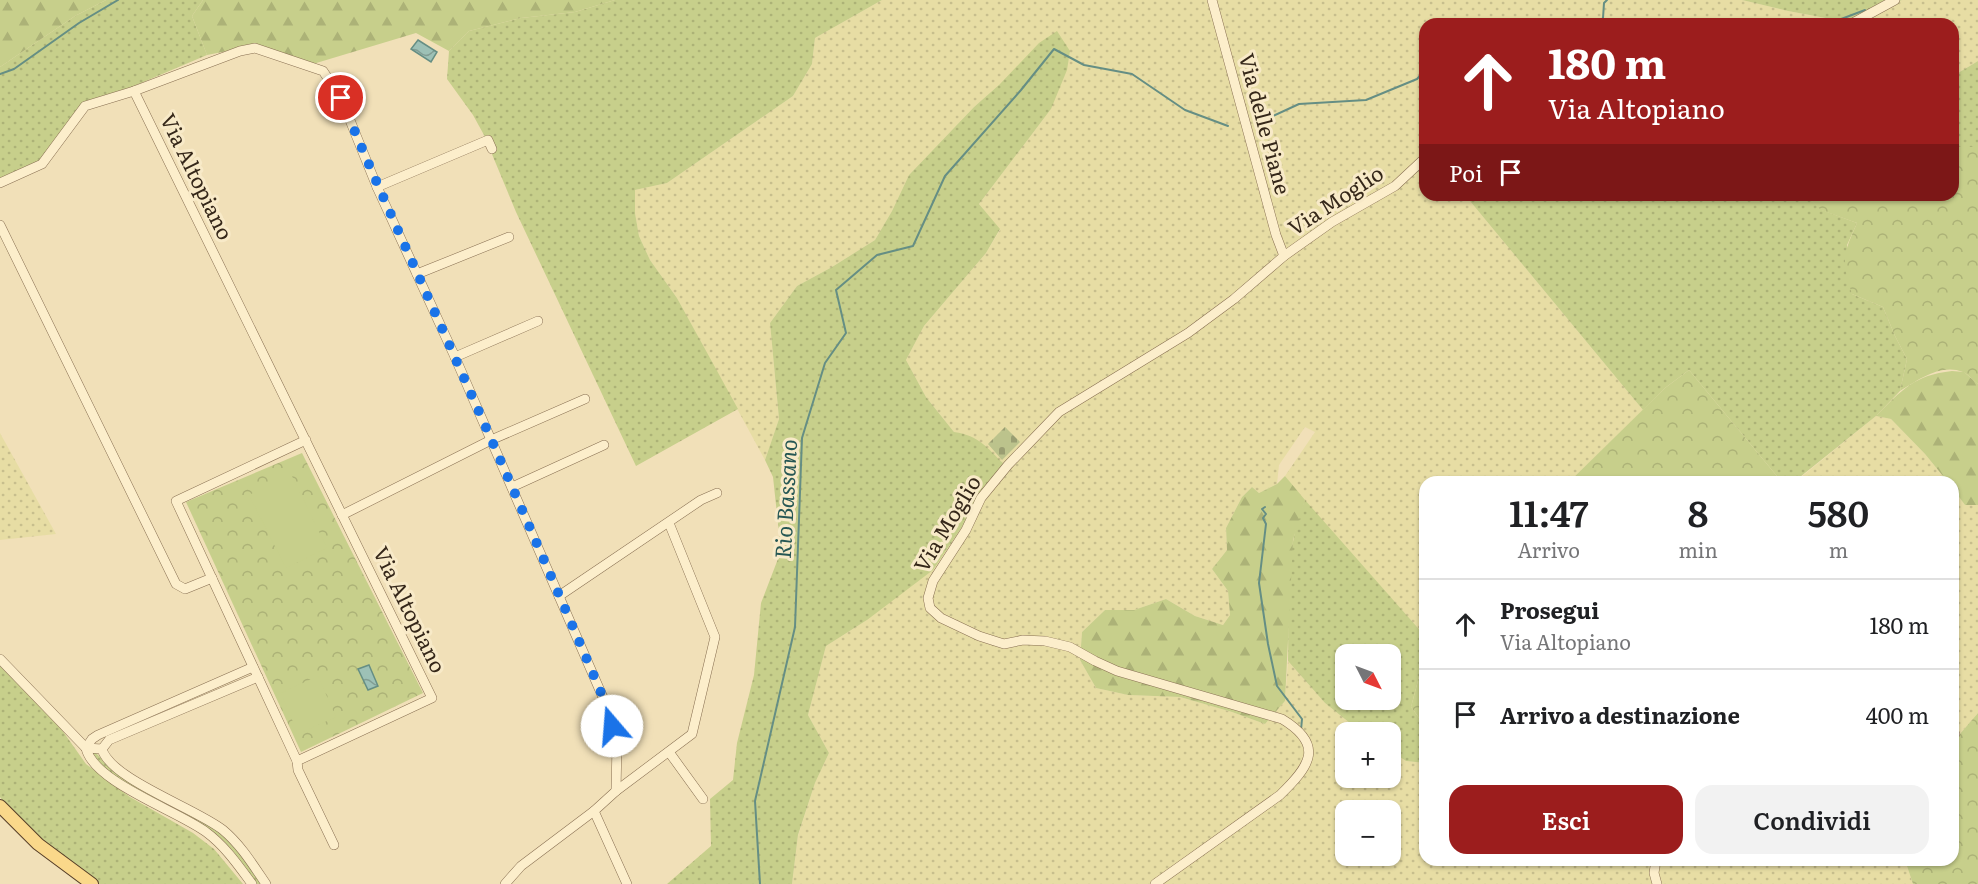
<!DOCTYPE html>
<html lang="it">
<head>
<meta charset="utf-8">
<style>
	:root { --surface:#fff; --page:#f2f2f2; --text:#202124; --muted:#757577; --line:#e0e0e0; --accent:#9c1d1d }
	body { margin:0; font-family:Literata,serif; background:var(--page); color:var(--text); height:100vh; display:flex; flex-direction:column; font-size:22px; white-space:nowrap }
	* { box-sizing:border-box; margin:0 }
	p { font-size:20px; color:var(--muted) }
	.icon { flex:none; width:33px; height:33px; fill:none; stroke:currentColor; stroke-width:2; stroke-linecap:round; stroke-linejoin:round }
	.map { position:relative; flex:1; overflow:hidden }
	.side { position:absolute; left:1419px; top:476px; width:540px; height:390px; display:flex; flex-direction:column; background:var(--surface); border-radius:18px; box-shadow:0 2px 4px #0004 }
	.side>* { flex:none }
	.banner { position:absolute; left:1419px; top:18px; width:540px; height:183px; border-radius:18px; box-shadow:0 2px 4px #0004; background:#9c1d1d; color:#fff; overflow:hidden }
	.needle { width:39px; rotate:132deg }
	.controls { position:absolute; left:1335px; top:644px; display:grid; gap:12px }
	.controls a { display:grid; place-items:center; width:66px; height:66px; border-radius:12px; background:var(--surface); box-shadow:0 2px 4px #0004; font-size:30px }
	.pin { position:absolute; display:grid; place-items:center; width:51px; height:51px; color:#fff; margin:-26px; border:3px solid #fff; border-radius:50%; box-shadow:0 2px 6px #0007 }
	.me { position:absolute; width:66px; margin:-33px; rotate:342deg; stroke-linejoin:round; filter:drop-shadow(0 0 4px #0008) }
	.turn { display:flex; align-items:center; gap:21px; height:126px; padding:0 30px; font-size:27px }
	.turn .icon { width:78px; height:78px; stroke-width:2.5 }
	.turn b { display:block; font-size:42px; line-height:51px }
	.then { display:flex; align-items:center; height:57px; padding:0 30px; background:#0003; gap:12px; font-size:22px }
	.eta { display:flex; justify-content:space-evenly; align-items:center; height:102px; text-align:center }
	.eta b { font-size:36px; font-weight:600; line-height:42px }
	.button { display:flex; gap:12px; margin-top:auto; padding:12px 30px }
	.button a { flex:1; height:69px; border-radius:18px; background:var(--accent); color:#fff; font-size:24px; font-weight:600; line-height:69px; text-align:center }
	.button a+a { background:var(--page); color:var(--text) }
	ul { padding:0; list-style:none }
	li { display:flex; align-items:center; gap:18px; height:90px; padding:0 30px; border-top:2px solid var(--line) }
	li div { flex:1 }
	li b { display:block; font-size:22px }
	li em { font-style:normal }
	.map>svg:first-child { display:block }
	.farmland { fill:url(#farmland-dots); fill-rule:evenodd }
	.grass { fill:url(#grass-dots); fill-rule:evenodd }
	.forest { fill:url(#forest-firs) }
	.cemetery { fill:url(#cemetery-stones) }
	.park { fill:url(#park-crowns) }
	.pitch { fill:#c7cf8b }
	.water { fill:url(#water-waves); stroke:#658e84; stroke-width:1.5 }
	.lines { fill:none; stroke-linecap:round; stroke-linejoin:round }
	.stream { stroke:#658e84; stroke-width:2 }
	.minor-casing { stroke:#886f52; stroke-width:10 }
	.major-casing { stroke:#553d27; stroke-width:14 }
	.minor { stroke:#fceecb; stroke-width:9 }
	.major { stroke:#fad88a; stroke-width:12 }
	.route { stroke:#1a73e8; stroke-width:10; stroke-dasharray:0 18 }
	.labels { text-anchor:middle; stroke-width:6; stroke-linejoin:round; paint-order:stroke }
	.street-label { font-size:21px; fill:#352719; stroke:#f8eac8 }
	.water-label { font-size:22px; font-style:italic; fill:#265754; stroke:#f8eac8 }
</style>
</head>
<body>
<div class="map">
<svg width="1978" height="884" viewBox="0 0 1978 884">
	<defs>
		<pattern id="farmland-dots" width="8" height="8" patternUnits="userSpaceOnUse" patternTransform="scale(1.5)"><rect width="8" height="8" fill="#e7dda4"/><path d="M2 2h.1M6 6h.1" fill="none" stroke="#c7be8d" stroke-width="1.8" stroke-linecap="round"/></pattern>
		<pattern id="grass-dots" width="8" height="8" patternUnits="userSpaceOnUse" patternTransform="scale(1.5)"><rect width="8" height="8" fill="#c7cf8b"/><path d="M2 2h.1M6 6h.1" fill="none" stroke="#acb277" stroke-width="1.8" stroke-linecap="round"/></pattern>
		<pattern id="forest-firs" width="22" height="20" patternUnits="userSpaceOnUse" patternTransform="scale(1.5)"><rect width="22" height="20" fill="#c7cf8b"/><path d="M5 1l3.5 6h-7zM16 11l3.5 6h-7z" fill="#acb277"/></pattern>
		<pattern id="cemetery-stones" width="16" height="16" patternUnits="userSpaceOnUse" patternTransform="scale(1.5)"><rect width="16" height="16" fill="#bcc38c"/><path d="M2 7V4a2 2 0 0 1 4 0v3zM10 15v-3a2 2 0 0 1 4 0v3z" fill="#9a9e72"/></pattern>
		<pattern id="park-crowns" width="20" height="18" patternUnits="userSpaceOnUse" patternTransform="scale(1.5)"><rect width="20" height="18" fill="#c7cf8b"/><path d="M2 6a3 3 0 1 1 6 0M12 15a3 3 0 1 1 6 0" fill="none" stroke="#acb277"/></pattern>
		<pattern id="water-waves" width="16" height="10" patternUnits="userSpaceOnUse" patternTransform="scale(1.5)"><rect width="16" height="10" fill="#9dc1b6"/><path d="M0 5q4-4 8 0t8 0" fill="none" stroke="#819d93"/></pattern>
	</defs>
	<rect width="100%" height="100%" fill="#f1e0b8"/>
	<g class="farmland">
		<path d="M882 0H1742L1788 11 1847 22 1902 0H1978V61L1953 76V24H1425V195H1465L1643 410 1570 481 1425 482V636L1295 490 1285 476 1315 432 1305 427 1279 465 1277 484 1259 493 1252 487 1242 497 1226 528 1227 550 1212 569 1228 591 1230 615 1223 625 1195 616 1166 599 1134 610H1105L1082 632 1080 660 1096 688 1128 695 1180 697 1232 712 1265 724 1285 701 1288 661 1325 703 1361 732H1346V777H1390L1391 751 1406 761 1425 763V860H1905L1913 884H792L798 836 815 783 829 753 808 715 826 646 867 620 954 432 926 397 906 360 924 326 986 253 1000 230 979 204 1051 109 1000 84 974 107 909 175 892 211 875 240 832 267 797 286 770 323 779 419 765 460 677 298 650 260 639 236 635 213V190L667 183 793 96 812 64 815 38ZM1346 810H1390V855H1346Z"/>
		<polygon points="1876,416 1891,419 1925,454 1947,481 1795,482"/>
		<polygon points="0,433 56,534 0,540"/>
		<polygon points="1953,489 1965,505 1978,505 1978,713 1953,742"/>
	</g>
	<g class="grass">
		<polygon points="106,0 203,0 192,16 207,55 80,109 46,159 0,180 0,67 75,16"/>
		<polygon points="615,0 882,0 815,38 812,64 793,96 667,183 635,190 635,213 639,236 650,260 677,298 738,409 636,466 516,212 484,135 473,115 447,79 449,51 469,31 521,18 575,12"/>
		<polygon points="1742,0 1902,0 1847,22 1788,11"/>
		<path d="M1057 31 1070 51 1067 70 1051 109 979 204 1000 229 986 253 924 326 906 360 926 397 954 432C980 436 986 447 1004 464L933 570 867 620 826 646 808 715 829 753 815 783 798 835 792 884H667L711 846 710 799 733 780 737 743 754 675 761 603 781 551 773 477 765 460 779 419 770 323 797 286 832 267 875 240 892 211 909 175 974 107 1000 84 1039 43Z"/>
		<polygon points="1978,61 1978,147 1953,147 1953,76"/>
		<polygon points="1465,195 1806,195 1822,210 1857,223 1847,245 1852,294 1883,307 1895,336 1907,359 1900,391 1876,416 1795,481 1781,481 1689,370 1665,388 1643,410"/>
		<path d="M1305 500 1425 636V665L1420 673 1411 707 1425 726V763L1406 761 1391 751 1390 732H1361L1325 703 1288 661C1289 609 1284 549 1305 500ZM1346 654H1390V699H1346Z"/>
		<polygon points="0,666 62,730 86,764 130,797 193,833 214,849 243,884 92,884 28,837 0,797"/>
		<polygon points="94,751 111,768 206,822 225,836 239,851 263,884 255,884 226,847 115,777 95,760 91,752"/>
	</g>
	<g class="forest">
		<polygon points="0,0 106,0 75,16 0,67"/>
		<polygon points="203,0 615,0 575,12 521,18 469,31 449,51 416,33 313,64 253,46 207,55 192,16"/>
		<path d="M1952 371 1964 372 1978 384V505H1965L1953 489V482L1947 481 1925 454 1891 419 1876 416C1902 390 1914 375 1952 371Z"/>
		<polygon points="1285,476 1305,500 1293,540 1285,701 1265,724 1232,712 1180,697 1128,695 1096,688 1080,660 1082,632 1105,610 1134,610 1166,599 1195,616 1223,625 1230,615 1228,591 1212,569 1227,550 1226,528 1242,497 1252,487 1259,493 1277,484"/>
	</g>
	<polygon class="cemetery" points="1005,427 1020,442 1002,460 988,444"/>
	<g class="park">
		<path d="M1953 147H1978V384C1974 381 1968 374 1963 372 1941 363 1918 380 1900 391L1907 359 1895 336 1883 307 1852 294C1841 259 1843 255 1857 223L1821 210 1806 195H1953Z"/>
		<polygon points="1689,370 1781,481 1570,481 1665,388"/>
		<polygon points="302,453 423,693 301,752 186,502"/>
		<polygon points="1425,665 1425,726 1411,707 1420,673"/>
		<polygon points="1978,713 1978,884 1913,884 1905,860 1953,860 1953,742"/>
	</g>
	<g class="pitch">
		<polygon points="291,474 327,548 286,568 249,495"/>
		<polygon points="318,676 336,717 298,734 281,693"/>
	</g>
	<g class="water">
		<polygon points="418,40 437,52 431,62 411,49"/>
		<polygon points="369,665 378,686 368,690 358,669"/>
	</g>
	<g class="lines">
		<g class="stream">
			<polyline points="1482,24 1500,21 1535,24"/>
			<polyline points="1598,24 1603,18 1604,3 1607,0"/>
			<polyline points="1828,24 1865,10"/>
			<polyline points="0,74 14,69 79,23 118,0"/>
			<polyline points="1260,122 1299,104 1366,100 1417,79 1425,70"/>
			<polyline points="1265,507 1262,509 1266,514 1263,518 1266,524 1259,583 1268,644 1277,686 1302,719 1301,730"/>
			<polyline points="760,884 755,801 795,627 802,438 825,363 846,333 836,290 877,255 913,246 945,176 1021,90 1054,49 1084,65 1132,74 1185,110 1228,126"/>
		</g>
		<defs>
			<g id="minor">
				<polyline points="1212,0 1276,235 1284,256"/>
				<polyline points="1851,24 1895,0"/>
				<polyline points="134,91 432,698 297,761 176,501 306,440"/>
				<polyline points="0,183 42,164 85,106 134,91 240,51 255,48 323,71 341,98 377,187 455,357 608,709 617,744 616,791"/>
				<polyline points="377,187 488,140 492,149"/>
				<polyline points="0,225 176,584 185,589 212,578"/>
				<polyline points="417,274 509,237"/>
				<polyline points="455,357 538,321"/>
				<polyline points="512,487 604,445"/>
				<polyline points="342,515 491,440 585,399"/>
				<polyline points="559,596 701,500 717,493"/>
				<polyline points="0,659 86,748 102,749"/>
				<path d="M258 677 109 740 102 749C110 779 197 809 223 830 241 845 253 865 266 884"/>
				<polyline points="1953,736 1955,734"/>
				<polyline points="669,752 703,799"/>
				<polyline points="297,761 298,770 334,845"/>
				<polyline points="594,811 627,884"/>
				<polyline points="1656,860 1654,873 1657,884"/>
				<path d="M252 884C238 865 225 846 206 832 178 811 93 782 86 748L92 739 98 735 253 667"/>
				<polyline points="505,884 521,866 594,811 616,791 692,734 715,637 669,523"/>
				<path d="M1155 884 1280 795C1310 766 1325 745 1282 719L1117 671 1095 661 1070 647 1045 641 1023 640 1004 644 979 636 941 618 930 608 928 598 933 581 966 530 981 498 1008 465 1059 412 1188 333 1234 299 1284 256 1332 222 1395 186 1425 158"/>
			</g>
			<polyline id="major" points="0,806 38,844 92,884"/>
		</defs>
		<use href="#minor" class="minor-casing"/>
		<use href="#major" class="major-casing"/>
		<use href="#minor" class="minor"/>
		<use href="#major" class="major"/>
	</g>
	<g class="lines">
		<path class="route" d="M341 98C376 184 415 267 452 351 505 470 557 589 608 709L612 726"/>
	</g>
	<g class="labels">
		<g class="street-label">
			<text transform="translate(1264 124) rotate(75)" y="7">Via delle Piane</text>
			<text transform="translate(196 177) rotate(64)" y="7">Via Altopiano</text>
			<text transform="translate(1336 201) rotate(-33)" y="7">Via Moglio</text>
			<text transform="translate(948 524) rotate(-59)" y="7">Via Moglio</text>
			<text transform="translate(409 610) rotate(64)" y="7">Via Altopiano</text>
		</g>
		<g class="water-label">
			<text transform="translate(786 499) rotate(-87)" y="8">Rio Bassano</text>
		</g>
	</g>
</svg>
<div class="controls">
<a><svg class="needle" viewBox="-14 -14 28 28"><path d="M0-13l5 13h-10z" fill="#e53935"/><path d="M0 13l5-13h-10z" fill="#757577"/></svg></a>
<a>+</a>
<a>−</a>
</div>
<div class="pin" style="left:341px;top:98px;background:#d93025"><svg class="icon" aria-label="arrive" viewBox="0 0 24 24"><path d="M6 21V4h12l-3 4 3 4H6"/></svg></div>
<svg class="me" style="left:612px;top:726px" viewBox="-20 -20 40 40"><circle r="19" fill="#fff"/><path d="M0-13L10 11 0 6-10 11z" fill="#1a73e8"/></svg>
<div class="banner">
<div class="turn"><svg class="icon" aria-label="ahead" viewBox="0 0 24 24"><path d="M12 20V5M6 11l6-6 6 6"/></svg><div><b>180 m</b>Via Altopiano</div></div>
<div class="then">Poi<svg class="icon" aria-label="arrive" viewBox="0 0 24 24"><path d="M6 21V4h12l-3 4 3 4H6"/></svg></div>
</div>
<section class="side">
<div class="eta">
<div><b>11:47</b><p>Arrivo</p></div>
<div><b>8</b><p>min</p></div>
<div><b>580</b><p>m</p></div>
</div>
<ul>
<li><svg class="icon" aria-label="ahead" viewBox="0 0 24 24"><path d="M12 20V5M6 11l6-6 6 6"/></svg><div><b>Prosegui</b><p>Via Altopiano</p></div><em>180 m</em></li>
<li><svg class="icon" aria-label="arrive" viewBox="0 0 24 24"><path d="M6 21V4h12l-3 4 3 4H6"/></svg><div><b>Arrivo a destinazione</b></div><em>400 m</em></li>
</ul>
<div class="button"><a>Esci</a><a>Condividi</a></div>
</section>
</div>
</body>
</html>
